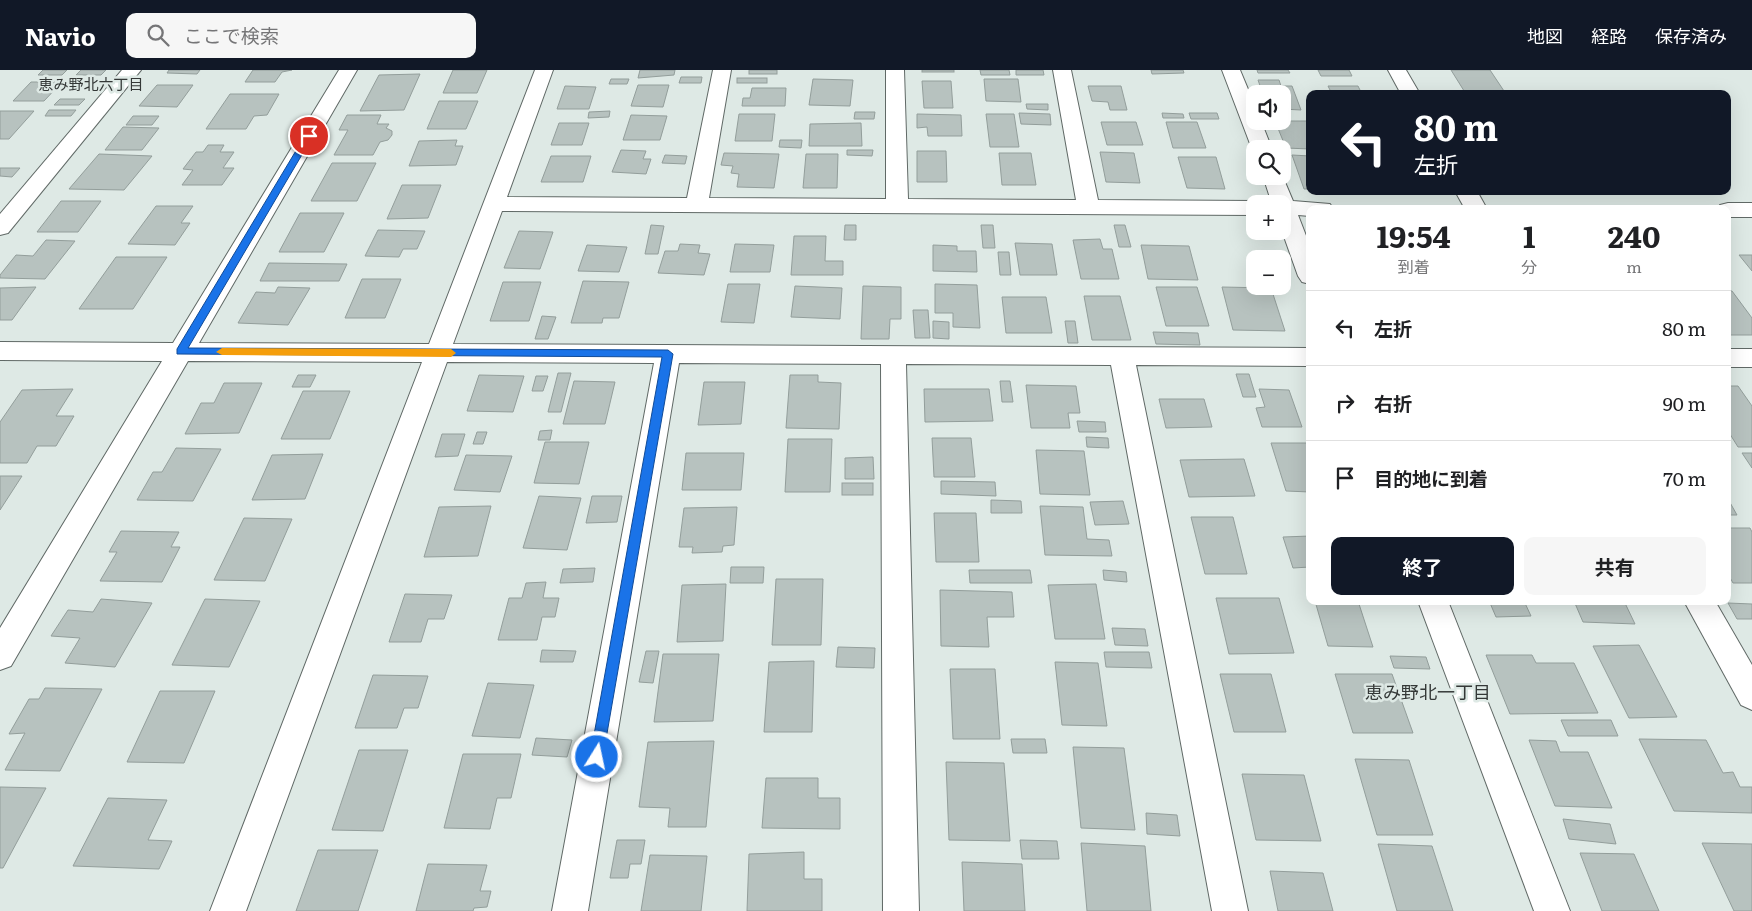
<!DOCTYPE html>
<html lang="ja">
<head>
<meta charset="utf-8">
<style>
	:root { --surface:#fff; --page:#f6f6f6; --text:#202124; --muted:#757577; --line:#e0e0e0; --accent:#111827 }
	body { margin:0; font-family:Literata,"Noto Sans JP",serif; background:var(--page); color:var(--text); height:100vh; display:flex; flex-direction:column; font-size:19px; white-space:nowrap }
	* { box-sizing:border-box; margin:0 }
	p { font-size:16px; color:var(--muted) }
	.icon { flex:none; width:28px; height:28px; fill:none; stroke:currentColor; stroke-width:2; stroke-linecap:round; stroke-linejoin:round }
	.map { position:relative; flex:1; overflow:hidden }
	.panel { position:absolute; left:1306px; top:135px; width:425px; height:400px; display:flex; flex-direction:column; background:var(--surface); border-radius:10px; box-shadow:0 5px 20px #0002 }
	.panel>* { flex:none }
	.banner { position:absolute; left:1306px; top:20px; width:425px; height:105px; border-radius:10px; box-shadow:0 5px 20px #0002; background:#111827; color:#fff; overflow:hidden }
	.buttons { position:absolute; left:1246px; top:15px; display:grid; gap:10px }
	.buttons a { display:grid; place-items:center; width:45px; height:45px; border-radius:10px; background:var(--surface); box-shadow:0 5px 20px #0002; font-size:25px }
	.pin { position:absolute; display:grid; place-items:center; width:42px; height:42px; color:#fff; margin:-21px; border:2px solid #fff; border-radius:50%; box-shadow:0 1px 5px #0007 }
	.me { position:absolute; width:55px; margin:-28px; rotate:10deg; stroke-linejoin:round; filter:drop-shadow(0 0 4px #0008) }
	.turn { display:flex; align-items:center; gap:18px; height:105px; padding:0 25px; font-size:22px }
	.turn .icon { width:65px; height:65px; stroke-width:2.5 }
	.turn b { display:block; font-size:35px; line-height:42px }
	.eta { display:flex; justify-content:space-evenly; align-items:center; height:85px; text-align:center }
	.eta b { font-size:30px; font-weight:700; line-height:35px }
	.action { display:flex; gap:10px; margin-top:auto; padding:10px 25px }
	.action a { flex:1; height:58px; border-radius:10px; background:var(--accent); color:#fff; font-size:20px; font-weight:700; line-height:58px; text-align:center }
	.action a+a { background:var(--page); color:var(--text) }
	ul { padding:0; list-style:none }
	li { display:flex; align-items:center; gap:15px; height:75px; padding:0 25px; border-top:1px solid var(--line) }
	li div { flex:1 }
	li b { display:block; font-size:19px }
	li em { font-style:normal }
	header { display:flex; align-items:center; gap:30px; box-sizing:border-box; height:70px; padding:0 25px; background:var(--accent); color:#fff }
	header strong { font-size:24px }
	nav { display:flex; gap:28px; margin-inline-start:auto; font-size:18px }
	.search { width:350px; height:45px; background:var(--page); display:flex; align-items:center; gap:12px; box-sizing:border-box; padding:0 18px; border-radius:10px; color:var(--muted); font-size:19px }
	.map>svg:first-child { display:block }
	.building { fill:#b7c2bf; stroke:#939e9b }
	.lines { fill:none; stroke-linecap:round; stroke-linejoin:round }
	.minor-casing { stroke:#606966; stroke-width:2 }
	.minor { fill:#fff; fill-rule:evenodd }
	.route { fill:#1a73e8; stroke:#114b97 }
	.slow { fill:#f59e0b }
	.labels { text-anchor:middle; stroke-width:5; stroke-linejoin:round; paint-order:stroke }
	.far-neighbourhood-label { font-size:15px; fill:#343837; stroke:#dee9e5 }
	.neighbourhood-label { font-size:18px; fill:#343837; stroke:#dee9e5 }
</style>
</head>
<body>
<header>
<strong>Navio</strong>
<div class="search"><svg class="icon" aria-label="search" viewBox="0 0 24 24"><circle cx="10" cy="10" r="6"/><path d="M15 15l6 6"/></svg>ここで検索</div>
<nav><a>地図</a><a>経路</a><a>保存済み</a></nav>
</header>
<div class="map">
<svg width="1752" height="841" viewBox="0 0 1752 841">
	<rect width="100%" height="100%" fill="#dee9e5"/>
	<g class="building">
		<polygon points="43,0 67,0 62,5 38,5"/>
		<polygon points="81,0 106,0 101,5 76,5"/>
		<polygon points="169,0 200,0 197,4 167,3"/>
		<polygon points="253,0 292,0 282,2 275,12 245,12"/>
		<polygon points="453,0 487,0 477,23 443,23"/>
		<polygon points="640,0 675,0 674,5 638,8"/>
		<rect x="749" y="0" width="28" height="4"/>
		<rect x="922" y="0" width="32" height="2"/>
		<polygon points="980,0 1009,0 1010,5 981,5"/>
		<polygon points="1016,0 1043,0 1044,5 1016,5"/>
		<polygon points="1151,0 1183,0 1184,3 1152,4"/>
		<polygon points="1257,0 1288,0 1290,3 1258,3"/>
		<polygon points="1318,0 1349,0 1352,6 1321,6"/>
		<polygon points="1451,0 1490,0 1506,24 1466,24"/>
		<polygon points="420,4 404,40 360,41 379,5"/>
		<polygon points="681,7 702,7 701,13 679,13"/>
		<rect x="737" y="8" width="30" height="5"/>
		<polygon points="611,9 629,9 627,14 609,14"/>
		<polygon points="813,9 853,10 850,36 809,35"/>
		<polygon points="984,9 1018,9 1021,32 986,31"/>
		<polygon points="1258,10 1279,10 1281,16 1292,16 1301,40 1282,39 1282,24 1263,24"/>
		<polygon points="922,11 951,11 953,38 924,38"/>
		<polygon points="31,12 62,12 44,31 13,31"/>
		<polygon points="157,15 193,15 177,37 139,36"/>
		<polygon points="638,15 669,15 663,37 631,36"/>
		<polygon points="565,16 596,17 589,39 557,39"/>
		<polygon points="1088,16 1121,16 1127,40 1110,40 1108,32 1092,31"/>
		<polygon points="1328,16 1358,16 1362,24 1332,24"/>
		<polygon points="752,18 786,18 785,36 742,36 743,28 750,28"/>
		<polygon points="230,24 279,24 267,45 254,46 246,59 206,59"/>
		<polygon points="60,29 85,29 79,35 54,35"/>
		<polygon points="439,31 478,31 466,59 427,59"/>
		<polygon points="1026,34 1048,34 1048,40 1027,39"/>
		<polygon points="49,40 76,40 71,46 45,46"/>
		<polygon points="0,41 34,41 9,69 0,69"/>
		<polygon points="610,41 609,47 588,48 589,42"/>
		<polygon points="855,42 875,42 874,49 854,49"/>
		<polygon points="1019,43 1050,44 1051,55 1021,54"/>
		<polygon points="1162,43 1183,44 1184,48 1163,48"/>
		<polygon points="1189,43 1217,43 1219,49 1191,49"/>
		<polygon points="739,44 775,44 772,71 735,71"/>
		<polygon points="917,44 961,45 962,66 928,66 927,57 917,58"/>
		<polygon points="986,44 1014,44 1019,77 990,77"/>
		<polygon points="347,45 381,45 377,54 389,54 386,58 392,61 392,65 388,70 380,72 373,85 334,85 348,60 339,60"/>
		<polygon points="631,45 667,46 660,70 623,70"/>
		<polygon points="133,46 159,46 152,55 126,55"/>
		<polygon points="1275,51 1310,51 1310,79 1286,78"/>
		<polygon points="1101,52 1136,52 1143,75 1107,75"/>
		<polygon points="1166,52 1197,52 1206,78 1173,78"/>
		<polygon points="559,53 589,53 582,75 551,75"/>
		<polygon points="861,53 862,76 809,76 810,54"/>
		<polygon points="123,57 159,58 142,80 105,80"/>
		<polygon points="457,70 455,76 463,76 456,95 409,96 419,71"/>
		<polygon points="780,70 802,70 801,78 779,77"/>
		<polygon points="208,75 224,75 220,82 234,82 223,98 234,98 222,115 182,115 193,100 183,99 196,82 203,82"/>
		<polygon points="621,80 646,81 643,89 651,89 646,104 612,102"/>
		<polygon points="847,80 873,80 872,86 847,85"/>
		<polygon points="917,81 946,81 947,112 917,112"/>
		<polygon points="1100,82 1134,83 1140,113 1106,112"/>
		<polygon points="724,83 779,84 774,118 737,117 739,104 731,103 733,96 721,95"/>
		<polygon points="999,83 1031,83 1036,115 1002,115"/>
		<polygon points="99,84 152,86 124,120 69,119"/>
		<polygon points="806,84 838,84 837,118 803,118"/>
		<polygon points="665,85 687,86 685,94 662,93"/>
		<polygon points="1292,85 1310,86 1310,119 1304,119"/>
		<polygon points="551,86 591,86 583,112 541,112"/>
		<polygon points="1178,87 1216,87 1225,119 1187,118"/>
		<polygon points="332,93 376,93 357,131 311,131"/>
		<polygon points="0,98 20,98 12,107 0,106"/>
		<polygon points="402,115 441,115 428,148 387,149"/>
		<polygon points="61,131 101,131 78,162 37,162"/>
		<polygon points="156,136 193,136 181,153 190,153 175,175 128,174"/>
		<polygon points="300,143 344,143 324,182 279,182"/>
		<polygon points="651,155 664,156 658,184 645,184"/>
		<polygon points="845,155 856,155 856,170 844,170"/>
		<polygon points="981,155 993,155 995,178 983,178"/>
		<polygon points="1114,155 1125,155 1131,177 1119,177"/>
		<polygon points="378,160 425,161 417,179 403,179 399,187 365,186"/>
		<polygon points="519,161 553,162 540,199 504,198"/>
		<polygon points="794,166 826,166 825,191 843,191 843,205 791,205"/>
		<polygon points="1100,169 1103,179 1112,179 1119,209 1081,209 1073,170"/>
		<polygon points="46,170 75,171 45,209 0,208 0,205 16,185 33,186"/>
		<polygon points="1015,173 1052,174 1057,205 1020,205"/>
		<polygon points="680,174 700,175 698,183 710,184 704,205 658,203 665,181 678,181"/>
		<polygon points="735,174 774,175 770,202 730,202"/>
		<polygon points="587,175 627,177 619,202 578,201"/>
		<polygon points="933,175 957,176 957,181 976,181 977,202 933,201"/>
		<polygon points="1141,175 1189,176 1198,210 1148,209"/>
		<polygon points="998,182 1009,182 1011,205 1000,205"/>
		<polygon points="1739,185 1752,185 1752,201"/>
		<polygon points="116,187 167,187 133,239 79,239"/>
		<polygon points="269,193 347,194 339,211 260,211"/>
		<polygon points="362,209 401,209 385,248 345,248"/>
		<polygon points="583,211 629,212 619,248 603,248 602,253 571,253"/>
		<polygon points="503,212 541,212 529,251 490,251"/>
		<polygon points="728,214 760,214 754,253 721,252"/>
		<polygon points="935,214 977,215 980,258 953,257 953,243 935,243"/>
		<polygon points="795,216 842,218 840,249 791,247"/>
		<polygon points="863,216 901,217 901,249 890,249 889,269 861,269"/>
		<polygon points="36,217 12,250 0,250 0,218"/>
		<polygon points="278,217 310,218 288,255 238,253 256,222 275,223"/>
		<polygon points="1156,217 1197,217 1209,256 1166,256"/>
		<polygon points="1222,217 1271,218 1285,261 1233,260"/>
		<polygon points="1728,221 1732,221 1752,248 1752,265 1730,265 1728,262"/>
		<polygon points="1084,226 1120,226 1131,270 1092,270"/>
		<polygon points="1002,227 1046,227 1052,263 1006,263"/>
		<polygon points="913,240 928,240 930,268 915,268"/>
		<polygon points="542,246 556,247 548,269 535,269"/>
		<polygon points="933,251 949,252 949,269 933,268"/>
		<polygon points="1065,251 1075,251 1078,273 1068,273"/>
		<polygon points="1153,262 1198,263 1200,275 1156,274"/>
		<polygon points="558,303 571,303 561,342 548,342"/>
		<polygon points="1236,304 1249,304 1256,327 1243,327"/>
		<polygon points="298,305 316,305 310,317 292,317"/>
		<polygon points="479,305 524,306 513,342 467,341"/>
		<polygon points="790,305 818,305 818,312 841,313 839,359 786,358"/>
		<polygon points="536,306 548,306 543,321 532,321"/>
		<polygon points="574,311 615,312 605,354 563,354"/>
		<polygon points="1000,311 1010,311 1013,332 1002,332"/>
		<polygon points="704,312 745,312 741,354 698,355"/>
		<polygon points="224,313 262,313 239,363 185,364 201,333 214,333"/>
		<polygon points="1026,315 1076,316 1080,343 1068,343 1070,358 1031,358"/>
		<polygon points="1728,316 1738,316 1752,336 1752,377 1738,377 1728,361"/>
		<polygon points="73,319 56,346 74,346 56,376 37,376 27,393 0,393 0,352 22,320"/>
		<polygon points="924,319 989,319 993,351 925,352"/>
		<polygon points="1259,319 1289,320 1302,357 1262,357 1256,338 1265,337"/>
		<polygon points="303,321 350,321 330,369 281,369"/>
		<polygon points="1159,329 1204,329 1212,357 1166,358"/>
		<polygon points="1077,351 1105,352 1106,362 1079,362"/>
		<polygon points="552,360 550,370 538,370 540,361"/>
		<polygon points="477,362 487,362 483,374 473,374"/>
		<polygon points="442,364 465,364 458,386 435,387"/>
		<polygon points="1086,367 1108,368 1109,378 1087,377"/>
		<polygon points="932,368 971,368 975,407 934,407"/>
		<polygon points="788,369 832,369 830,422 785,422"/>
		<polygon points="545,372 589,372 579,414 534,413"/>
		<polygon points="1271,373 1309,373 1310,422 1286,421"/>
		<polygon points="176,378 221,379 193,431 137,430 153,402 162,402"/>
		<polygon points="1036,380 1084,381 1090,425 1040,424"/>
		<polygon points="686,383 744,383 741,420 682,420"/>
		<polygon points="1742,383 1752,383 1752,398"/>
		<polygon points="323,384 305,429 252,430 272,385"/>
		<polygon points="466,385 512,386 500,422 454,420"/>
		<polygon points="873,387 874,409 845,409 845,388"/>
		<polygon points="1244,389 1255,426 1189,427 1180,390"/>
		<polygon points="0,406 22,406 0,440"/>
		<polygon points="941,411 995,412 996,426 941,424"/>
		<rect x="842" y="413" width="31" height="12"/>
		<polygon points="539,426 581,428 567,480 523,478"/>
		<polygon points="592,426 622,426 617,452 586,453"/>
		<polygon points="1728,429 1737,445 1728,445"/>
		<polygon points="991,430 1021,431 1022,443 991,443"/>
		<polygon points="1123,431 1129,454 1095,455 1090,432"/>
		<polygon points="491,436 478,486 424,487 439,437"/>
		<polygon points="1040,436 1083,437 1087,469 1109,470 1112,486 1045,485"/>
		<polygon points="737,437 734,475 723,476 722,482 692,483 693,477 679,477 684,438"/>
		<polygon points="934,443 976,443 979,492 936,492"/>
		<polygon points="1191,447 1233,447 1247,504 1205,504"/>
		<polygon points="244,448 292,449 265,511 214,510"/>
		<polygon points="1728,458 1750,458 1752,462 1752,513 1733,513 1728,504"/>
		<polygon points="121,461 179,462 171,477 180,477 162,512 100,511 117,482 109,482"/>
		<polygon points="1310,466 1310,497 1293,498 1283,467"/>
		<polygon points="731,497 764,497 763,513 730,513"/>
		<polygon points="595,498 593,512 560,513 563,499"/>
		<polygon points="969,500 1030,500 1032,513 970,513"/>
		<polygon points="1103,500 1126,502 1127,512 1104,510"/>
		<polygon points="776,509 823,509 821,575 772,575"/>
		<polygon points="546,512 543,528 559,528 555,547 542,547 537,570 498,570 509,528 522,528 526,513"/>
		<polygon points="726,514 723,571 677,572 682,515"/>
		<polygon points="1096,514 1105,569 1055,569 1048,515"/>
		<polygon points="940,520 1012,522 1014,547 987,547 989,577 941,576"/>
		<polygon points="405,524 452,525 444,549 428,549 421,572 389,572"/>
		<polygon points="1216,528 1279,528 1294,583 1229,584"/>
		<polygon points="101,529 152,533 115,597 65,593 80,568 51,566 68,540 93,542"/>
		<polygon points="205,529 260,531 229,597 172,595"/>
		<polygon points="1315,531 1358,531 1373,577 1328,576"/>
		<polygon points="1470,531 1524,531 1531,546 1496,547 1490,533 1471,533"/>
		<polygon points="1574,531 1624,531 1635,554 1583,552"/>
		<polygon points="1728,533 1752,534 1752,549 1737,549"/>
		<polygon points="1112,558 1145,559 1148,576 1115,575"/>
		<polygon points="1639,575 1677,647 1629,648 1593,576"/>
		<polygon points="838,577 875,578 874,598 836,597"/>
		<polygon points="542,580 576,581 573,592 540,592"/>
		<polygon points="646,581 659,581 653,613 639,612"/>
		<polygon points="1104,582 1149,582 1152,598 1106,597"/>
		<polygon points="663,584 719,584 713,651 654,652"/>
		<polygon points="1486,585 1532,585 1536,593 1574,593 1598,643 1510,644"/>
		<polygon points="1390,586 1426,587 1430,599 1394,598"/>
		<polygon points="814,591 812,662 764,662 769,592"/>
		<polygon points="1055,592 1098,593 1107,656 1062,655"/>
		<polygon points="950,599 995,599 1000,669 953,669"/>
		<polygon points="1220,604 1271,604 1286,662 1234,662"/>
		<polygon points="1335,604 1392,604 1413,663 1353,663"/>
		<polygon points="373,605 428,606 418,638 404,638 397,658 355,658"/>
		<polygon points="488,613 534,615 520,668 472,666"/>
		<polygon points="45,618 102,619 60,701 5,700 25,663 9,664 29,629 39,629"/>
		<polygon points="160,621 215,621 184,693 127,692"/>
		<polygon points="1561,650 1611,650 1618,666 1568,666"/>
		<polygon points="536,668 572,670 567,687 532,685"/>
		<polygon points="1011,669 1045,669 1047,683 1013,683"/>
		<polygon points="1639,669 1706,670 1723,703 1733,702 1740,717 1752,717 1752,743 1674,741"/>
		<polygon points="1529,670 1556,671 1560,682 1588,682 1612,738 1555,736"/>
		<polygon points="714,671 706,757 668,757 670,738 639,737 648,672"/>
		<polygon points="1073,677 1124,678 1135,760 1081,758"/>
		<polygon points="359,680 408,680 383,761 332,760"/>
		<polygon points="463,684 521,684 511,728 497,728 490,759 444,758"/>
		<polygon points="1355,689 1409,690 1433,765 1377,765"/>
		<polygon points="946,692 1004,693 1010,771 949,770"/>
		<polygon points="1242,704 1304,705 1321,771 1256,770"/>
		<polygon points="766,708 818,708 818,728 840,728 840,759 762,758"/>
		<polygon points="0,717 46,718 3,798 0,798"/>
		<polygon points="108,728 167,730 148,770 172,771 159,799 73,796"/>
		<polygon points="1146,743 1177,745 1180,766 1147,764"/>
		<polygon points="1563,749 1610,754 1616,774 1569,769"/>
		<polygon points="617,770 645,770 641,794 630,794 628,808 610,808"/>
		<polygon points="1020,770 1057,771 1059,789 1022,789"/>
		<polygon points="1081,773 1145,776 1151,841 1087,841"/>
		<polygon points="1702,773 1752,774 1752,841 1734,841"/>
		<polygon points="1378,774 1432,776 1453,841 1397,841"/>
		<polygon points="318,780 378,780 358,841 296,841"/>
		<polygon points="804,782 804,809 822,809 822,841 747,841 749,784"/>
		<polygon points="1580,783 1634,784 1659,841 1602,841"/>
		<polygon points="650,785 707,786 701,841 641,841"/>
		<polygon points="962,792 1022,794 1025,841 964,841"/>
		<polygon points="428,794 487,795 480,821 491,821 487,837 474,838 473,841 416,841"/>
		<polygon points="1270,801 1323,803 1333,841 1278,841"/>
	</g>
	<g class="lines">
		<defs>
			<g id="minor">
				<polygon points="122,0 141,0 8,163 0,165 0,144"/>
				<polygon points="339,0 357,0 199,273 429,274 535,0 553,0 507,127 687,128 713,0 731,0 709,128 886,129 886,0 904,0 908,129 1076,130 1053,0 1071,0 1098,130 1255,131 1263,133 1255,134 1255,145 502,141 453,274 1310,278 1310,296 1136,295 1248,841 1212,841 1111,295 906,294 919,841 883,841 881,294 679,293 588,841 552,841 654,293 447,292 246,841 210,841 422,292 188,291 11,596 0,600 0,558 162,291 0,290 0,272 173,273"/>
				<polygon points="1222,0 1240,0 1255,36 1255,51 1261,51 1272,79 1255,79 1255,83 1252,79"/>
				<polygon points="1388,0 1406,0 1420,24 1401,24"/>
				<polygon points="1282,105 1293,131 1330,134 1333,139 1310,139 1310,146 1298,145 1310,176 1310,214 1302,212 1298,206 1282,161 1282,134 1272,134 1263,106 1282,106"/>
				<polygon points="1455,121 1477,121 1487,139 1465,139"/>
				<polygon points="1728,133 1752,133 1752,147 1728,147 1728,139 1718,139 1720,135"/>
				<rect x="1728" y="279" width="24" height="18"/>
				<polygon points="1418,531 1448,531 1570,841 1534,841"/>
				<polygon points="1684,531 1715,531 1752,595 1752,640 1741,635"/>
			</g>
		</defs>
		<use href="#minor" class="minor-casing"/>
		<use href="#minor" class="minor"/>
	</g>
	<polygon class="route" points="306,64 313,66 188,278 668,280 673,284 602,692 597,694 592,692 590,687 662,287 177,284 177,279"/>
	<polygon class="slow" points="222,278 451,279 456,283 451,287 222,285 216,282"/>
	<g class="labels">
		<g class="far-neighbourhood-label">
			<text x="91" y="20">恵み野北六丁目</text>
		</g>
		<g class="neighbourhood-label">
			<text x="1428" y="629">恵み野北一丁目</text>
		</g>
	</g>
</svg>
<div class="buttons">
<a><svg class="icon" aria-label="sound" viewBox="0 0 24 24"><path d="M4 9h4l5-4v14l-5-4H4zM17 9q2 3 0 6"/></svg></a>
<a><svg class="icon" aria-label="search" viewBox="0 0 24 24"><circle cx="10" cy="10" r="6"/><path d="M15 15l6 6"/></svg></a>
<a>+</a>
<a>−</a>
</div>
<div class="pin" style="left:309px;top:66px;background:#d93025"><svg class="icon" aria-label="arrive" viewBox="0 0 24 24"><path d="M6 21V4h12l-3 4 3 4H6"/></svg></div>
<svg class="me" style="left:597px;top:687px" viewBox="-20 -20 40 40"><circle r="17" fill="#1a73e8" stroke="#fff" stroke-width="3"/><path d="M0-11L8 9 0 5-8 9z" fill="#fff"/></svg>
<div class="banner">
<div class="turn"><svg class="icon" aria-label="left" viewBox="0 0 24 24"><path d="M17 20v-9H6M10 6l-5 5 5 5"/></svg><div><b>80 m</b>左折</div></div>
</div>
<section class="panel">
<div class="eta">
<div><b>19:54</b><p>到着</p></div>
<div><b>1</b><p>分</p></div>
<div><b>240</b><p>m</p></div>
</div>
<ul>
<li><svg class="icon" aria-label="left" viewBox="0 0 24 24"><path d="M17 20v-9H6M10 6l-5 5 5 5"/></svg><div><b>左折</b></div><em>80 m</em></li>
<li><svg class="icon" aria-label="right" viewBox="0 0 24 24"><path d="M7 20v-9h11M14 6l5 5-5 5"/></svg><div><b>右折</b></div><em>90 m</em></li>
<li><svg class="icon" aria-label="arrive" viewBox="0 0 24 24"><path d="M6 21V4h12l-3 4 3 4H6"/></svg><div><b>目的地に到着</b></div><em>70 m</em></li>
</ul>
<div class="action"><a>終了</a><a>共有</a></div>
</section>
</div>
</body>
</html>
